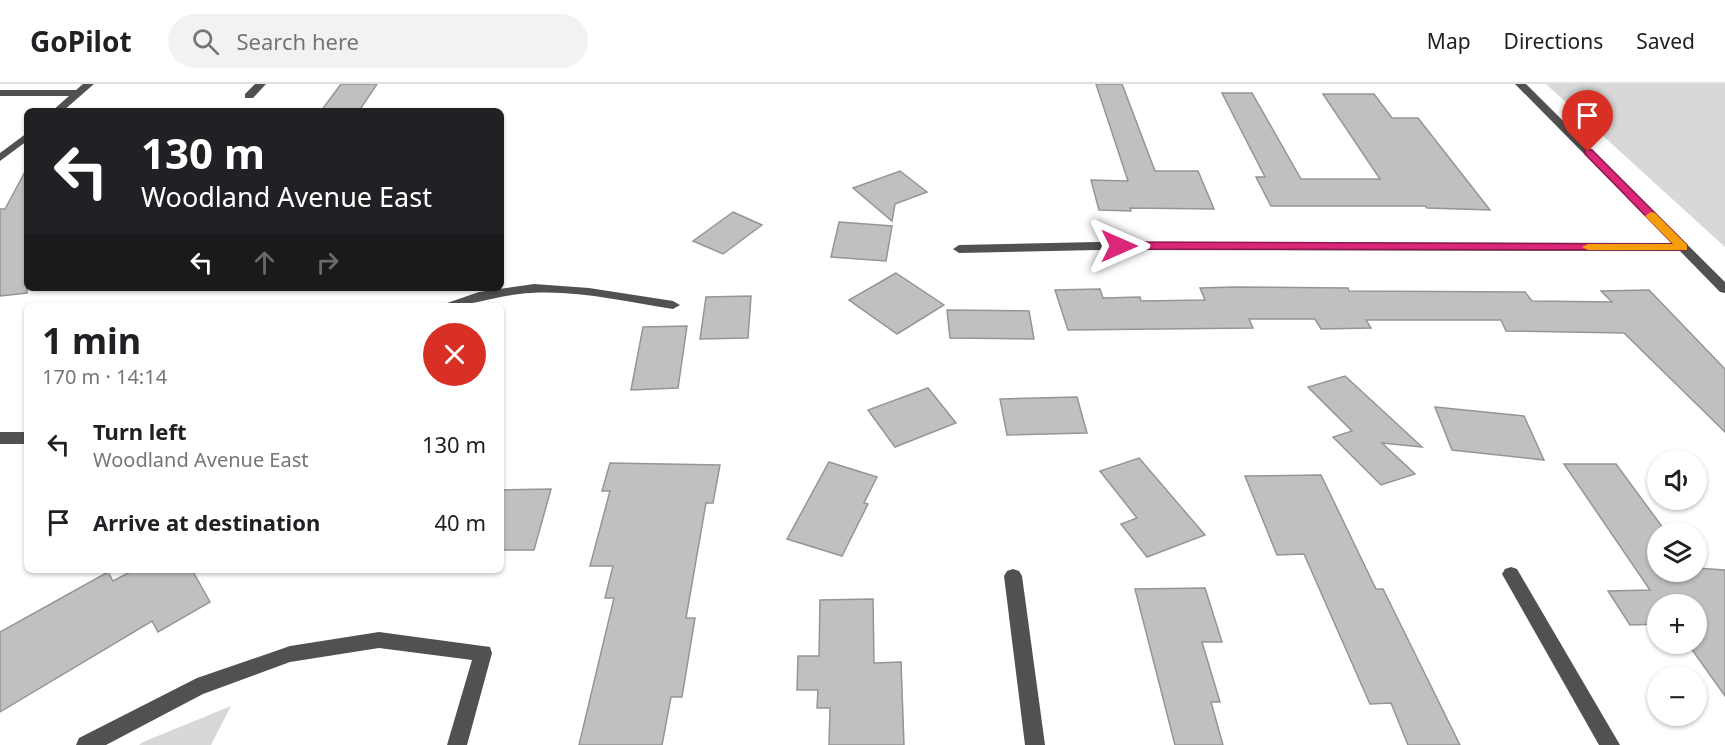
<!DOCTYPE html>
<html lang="en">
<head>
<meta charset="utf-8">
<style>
	:root { --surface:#fff; --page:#f2f2f2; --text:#202124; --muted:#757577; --line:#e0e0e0 }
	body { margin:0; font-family:"Noto Sans",sans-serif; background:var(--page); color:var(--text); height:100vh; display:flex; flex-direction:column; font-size:22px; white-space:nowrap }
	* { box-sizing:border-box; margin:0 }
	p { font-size:20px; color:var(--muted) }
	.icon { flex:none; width:33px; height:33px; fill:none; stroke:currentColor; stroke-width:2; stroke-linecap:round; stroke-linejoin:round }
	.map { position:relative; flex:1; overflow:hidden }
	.drawer { position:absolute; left:24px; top:219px; width:480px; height:270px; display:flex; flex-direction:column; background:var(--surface); border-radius:9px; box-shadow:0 2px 4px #0004 }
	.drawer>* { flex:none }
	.guide { position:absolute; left:24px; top:24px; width:480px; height:183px; border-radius:9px; box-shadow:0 2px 4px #0004; background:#202124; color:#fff; overflow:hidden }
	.fabs { position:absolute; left:1647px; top:366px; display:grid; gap:12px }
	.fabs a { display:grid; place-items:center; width:60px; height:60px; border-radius:50%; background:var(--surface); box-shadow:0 2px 4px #0004; font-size:30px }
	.pin { position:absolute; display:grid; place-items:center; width:51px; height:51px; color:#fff; margin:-62px -26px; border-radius:50% 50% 50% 0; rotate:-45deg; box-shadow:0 0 6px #0007 }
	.pin .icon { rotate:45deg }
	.me { position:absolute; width:66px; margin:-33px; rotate:90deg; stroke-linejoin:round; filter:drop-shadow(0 0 4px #0008) }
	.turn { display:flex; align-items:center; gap:21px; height:126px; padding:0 18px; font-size:27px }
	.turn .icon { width:78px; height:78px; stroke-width:2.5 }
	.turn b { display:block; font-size:42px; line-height:51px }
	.lanes { display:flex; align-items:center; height:57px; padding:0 18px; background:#0003; justify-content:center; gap:30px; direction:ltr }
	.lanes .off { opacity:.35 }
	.round { display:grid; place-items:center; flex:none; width:63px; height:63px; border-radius:32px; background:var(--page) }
	.overview { display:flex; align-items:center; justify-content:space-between; height:102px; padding:0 18px }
	h1 { font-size:36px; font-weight:700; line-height:45px }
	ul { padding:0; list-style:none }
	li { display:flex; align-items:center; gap:18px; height:78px; padding:0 18px }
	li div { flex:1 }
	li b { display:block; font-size:22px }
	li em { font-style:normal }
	header { display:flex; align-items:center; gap:36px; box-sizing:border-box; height:84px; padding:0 30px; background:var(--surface); border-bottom:2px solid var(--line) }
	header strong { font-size:28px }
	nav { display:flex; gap:33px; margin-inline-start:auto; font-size:21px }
	.search { width:420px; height:54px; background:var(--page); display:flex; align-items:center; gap:15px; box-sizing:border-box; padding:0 21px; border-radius:33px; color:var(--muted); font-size:22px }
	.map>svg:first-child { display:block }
	.green { fill:#d8d8d8 }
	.building { fill:#c0c0c0; stroke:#959595; stroke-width:1.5 }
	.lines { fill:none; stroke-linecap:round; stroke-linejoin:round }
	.minor { fill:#515151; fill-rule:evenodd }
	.route { fill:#db2777; stroke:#8e194d; stroke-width:1.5 }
	.slow { fill:#f59e0b }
</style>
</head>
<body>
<header>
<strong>GoPilot</strong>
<div class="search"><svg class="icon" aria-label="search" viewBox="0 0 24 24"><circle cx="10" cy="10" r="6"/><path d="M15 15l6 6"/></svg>Search here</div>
<nav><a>Map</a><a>Directions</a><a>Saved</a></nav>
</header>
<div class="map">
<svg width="1725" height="661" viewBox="0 0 1725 661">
	<rect width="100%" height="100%" fill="#fff"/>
	<g class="green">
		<polygon points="1546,0 1725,0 1725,163"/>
		<polygon points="231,622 211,661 139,661 143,658"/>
	</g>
	<g class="building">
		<polygon points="341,0 377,0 359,27 321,27"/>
		<polygon points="1096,0 1122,0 1155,87 1198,87 1214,125 1130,124 1131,127 1099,126 1091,96 1128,97"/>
		<polygon points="1222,9 1252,9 1301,95 1380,95 1323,10 1374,10 1392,34 1418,34 1490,126 1427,124 1425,122 1271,122 1256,93 1265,93"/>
		<polygon points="27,84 27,209 0,212 0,125 5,125"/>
		<polygon points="900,87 927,108 895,120 892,137 853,104"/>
		<polygon points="733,128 762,141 723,170 693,157"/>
		<polygon points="839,138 892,142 886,177 831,173"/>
		<polygon points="896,189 944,221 897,250 849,216"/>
		<polygon points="1234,203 1348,204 1349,207 1525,208 1532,217 1612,218 1601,207 1649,206 1725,285 1725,348 1624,249 1506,247 1501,236 1366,236 1371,244 1321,245 1315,235 1249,235 1253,244 1068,246 1055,206 1100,205 1103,214 1140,213 1141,217 1205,216 1200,204"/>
		<polygon points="751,212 748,254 700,255 706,213"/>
		<polygon points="947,226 1029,227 1034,255 950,254"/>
		<polygon points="687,242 678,304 631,306 643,243"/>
		<polygon points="1345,292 1422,363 1382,359 1415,390 1381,401 1333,353 1352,347 1308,303"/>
		<polygon points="928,304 956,339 895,363 868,326"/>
		<polygon points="1077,313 1087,349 1007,351 1000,315"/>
		<polygon points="1435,323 1524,332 1544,376 1452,366"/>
		<polygon points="1139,374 1205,451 1147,473 1121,440 1137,434 1100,387"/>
		<polygon points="829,378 877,393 864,419 868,420 842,472 787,455"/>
		<polygon points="610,379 720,381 713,419 706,419 686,534 695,534 682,613 671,613 662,661 579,661 614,514 605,514 613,482 590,482 610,407 602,407"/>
		<polygon points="1564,380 1616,380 1666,448 1658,448 1658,488 1696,488 1696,484 1725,486 1725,612 1688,560 1696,560 1696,520 1658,520 1658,540 1630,541 1608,507 1650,506"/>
		<polygon points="1321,391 1376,505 1383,505 1460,661 1408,661 1391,619 1370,620 1304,470 1277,471 1245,392"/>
		<polygon points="551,405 534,466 501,466 501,406"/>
		<polygon points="134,486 192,486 210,518 158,548 152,537 0,628 0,548 108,488 113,497"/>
		<polygon points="1205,504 1222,558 1202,558 1220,618 1211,618 1223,661 1175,661 1135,505"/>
		<polygon points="873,515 874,579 901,578 904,661 829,661 830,624 817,624 818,606 797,606 798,572 819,572 820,516"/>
	</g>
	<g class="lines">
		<g class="minor">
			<polygon points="83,0 94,0 63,27 52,27 69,12 0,12 0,6 76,6"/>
			<polygon points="255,0 266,0 253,14 245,14 245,10"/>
			<polygon points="1515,0 1526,0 1725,198 1725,209 1720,208 1680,167 1097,166 959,169 953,165 959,161 1097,158 1672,159"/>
			<polygon points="27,49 27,57 0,77 0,69"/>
			<path d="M534 200 589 204 673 217 680 221 673 225C627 218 578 206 531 209 502 210 474 222 445 222L447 219 479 208Z"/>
			<rect x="0" y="348" width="27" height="12"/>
			<polygon points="1511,483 1517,485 1620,661 1599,661 1502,490 1505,485"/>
			<polygon points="1013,485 1019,487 1022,492 1045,661 1025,661 1004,492 1007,487"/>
			<polygon points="379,548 490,563 492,569 467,661 447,661 472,576 379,564 290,578 203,610 106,661 76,661 79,654 197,594 290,562"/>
		</g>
	</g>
	<polygon class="route" points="1585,66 1592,66 1687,161 1687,166 1119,165 1113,162 1119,158 1673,160 1585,70"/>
	<polygon class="slow" points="1651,128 1655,129 1687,161 1687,166 1588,166 1582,163 1588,160 1673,160 1645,132"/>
</svg>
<div class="fabs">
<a><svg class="icon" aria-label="sound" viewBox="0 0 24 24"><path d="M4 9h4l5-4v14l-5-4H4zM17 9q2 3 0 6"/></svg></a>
<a><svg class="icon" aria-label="layers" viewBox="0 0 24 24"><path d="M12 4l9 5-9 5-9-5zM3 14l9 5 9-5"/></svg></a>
<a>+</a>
<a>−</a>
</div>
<div class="pin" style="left:1588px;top:68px;background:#d93025"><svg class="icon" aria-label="arrive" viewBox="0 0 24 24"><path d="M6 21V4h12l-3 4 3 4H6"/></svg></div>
<svg class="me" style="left:1119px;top:162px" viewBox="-20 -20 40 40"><path d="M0-17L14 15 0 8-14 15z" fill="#db2777" stroke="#fff" stroke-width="4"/></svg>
<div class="guide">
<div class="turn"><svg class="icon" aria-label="left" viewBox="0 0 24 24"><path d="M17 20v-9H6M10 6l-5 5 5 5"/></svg><div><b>130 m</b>Woodland Avenue East</div></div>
<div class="lanes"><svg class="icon" aria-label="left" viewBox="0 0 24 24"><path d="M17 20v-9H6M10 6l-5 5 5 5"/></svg><svg class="icon off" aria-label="ahead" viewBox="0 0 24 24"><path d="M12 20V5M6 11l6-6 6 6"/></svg><svg class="icon off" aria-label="right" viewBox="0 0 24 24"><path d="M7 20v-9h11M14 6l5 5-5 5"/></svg></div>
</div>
<section class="drawer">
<div class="overview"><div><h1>1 min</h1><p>170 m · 14:14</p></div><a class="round" style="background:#d93025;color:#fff"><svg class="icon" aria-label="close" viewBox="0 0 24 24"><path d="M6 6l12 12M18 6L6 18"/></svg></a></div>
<ul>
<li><svg class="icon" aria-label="left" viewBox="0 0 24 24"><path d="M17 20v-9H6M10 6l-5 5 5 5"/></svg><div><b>Turn left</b><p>Woodland Avenue East</p></div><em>130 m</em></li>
<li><svg class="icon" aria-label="arrive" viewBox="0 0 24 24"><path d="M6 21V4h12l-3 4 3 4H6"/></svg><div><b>Arrive at destination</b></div><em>40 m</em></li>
</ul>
</section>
</div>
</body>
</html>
